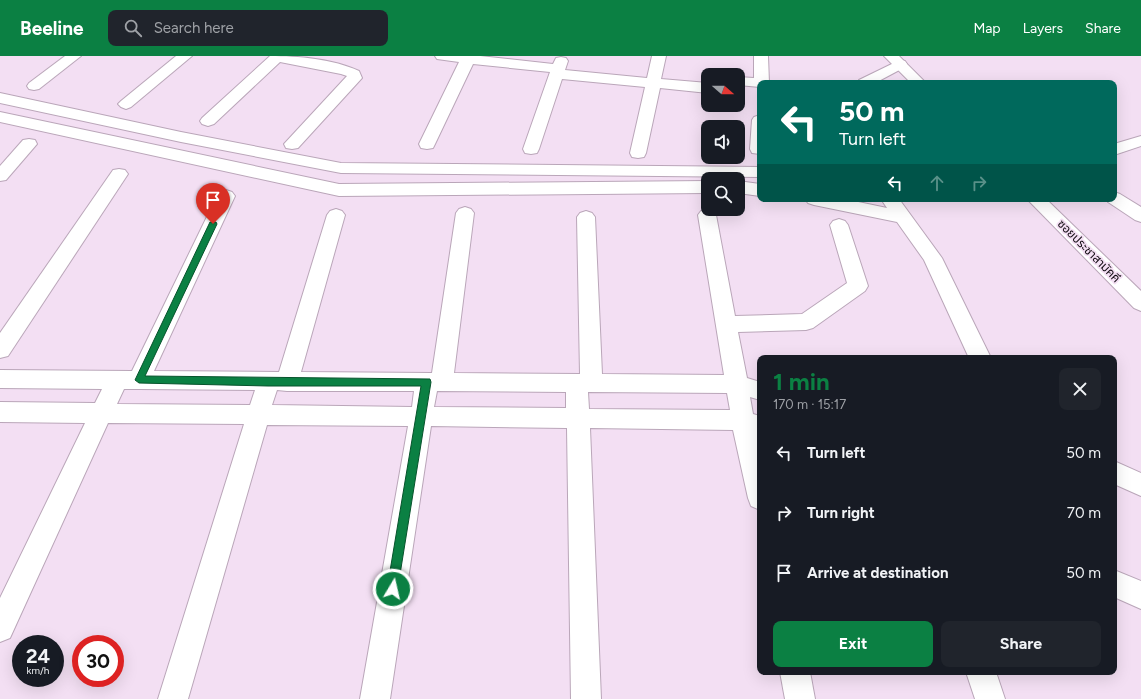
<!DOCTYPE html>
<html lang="en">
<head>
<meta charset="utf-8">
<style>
	:root { --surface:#171b24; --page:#20242c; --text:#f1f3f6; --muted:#9ea1a6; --accent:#0b8043 }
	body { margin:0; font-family:Figtree,"Noto Sans Thai",sans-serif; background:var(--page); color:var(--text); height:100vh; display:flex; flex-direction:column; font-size:15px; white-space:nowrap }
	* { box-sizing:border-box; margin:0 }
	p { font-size:13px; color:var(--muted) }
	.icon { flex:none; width:22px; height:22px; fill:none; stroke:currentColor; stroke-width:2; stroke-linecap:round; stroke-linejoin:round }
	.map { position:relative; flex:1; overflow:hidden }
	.panel { position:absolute; left:757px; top:299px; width:360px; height:320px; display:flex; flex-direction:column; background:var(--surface); border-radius:8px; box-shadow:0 4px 16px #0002 }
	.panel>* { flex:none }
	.top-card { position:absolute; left:757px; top:24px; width:360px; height:122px; border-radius:8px; box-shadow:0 4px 16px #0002; background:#00695c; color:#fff; overflow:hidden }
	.needle { width:26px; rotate:110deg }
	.buttons { position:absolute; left:701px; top:12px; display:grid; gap:8px }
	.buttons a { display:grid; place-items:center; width:44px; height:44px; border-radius:8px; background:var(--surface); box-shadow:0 4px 16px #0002; font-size:20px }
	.speed { position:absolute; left:12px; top:579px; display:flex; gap:8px; font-size:20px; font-weight:700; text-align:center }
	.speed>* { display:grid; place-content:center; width:52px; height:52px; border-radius:50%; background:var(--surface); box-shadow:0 4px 16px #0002; line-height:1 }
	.speed small { font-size:10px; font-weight:400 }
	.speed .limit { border:6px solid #d22; background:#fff; color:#111 }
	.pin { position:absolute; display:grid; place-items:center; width:34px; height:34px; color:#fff; margin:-41px -17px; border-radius:50% 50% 50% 0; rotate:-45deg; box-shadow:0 0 4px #0007 }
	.pin .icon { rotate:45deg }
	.me { position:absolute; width:44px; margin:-22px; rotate:9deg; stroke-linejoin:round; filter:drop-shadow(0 0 3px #0008) }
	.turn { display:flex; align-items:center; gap:14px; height:84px; padding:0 16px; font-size:18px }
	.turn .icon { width:52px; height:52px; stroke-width:2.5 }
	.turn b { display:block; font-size:28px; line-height:34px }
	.lanes { display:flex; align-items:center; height:38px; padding:0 16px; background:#0003; justify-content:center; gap:20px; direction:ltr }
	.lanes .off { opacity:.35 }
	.round { display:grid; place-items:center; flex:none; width:42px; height:42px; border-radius:8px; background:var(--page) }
	.overview { display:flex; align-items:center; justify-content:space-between; height:68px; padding:0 16px }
	h1 { font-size:24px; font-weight:700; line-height:30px; color:var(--accent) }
	.cta { display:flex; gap:8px; margin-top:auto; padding:8px 16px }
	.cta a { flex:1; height:46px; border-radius:8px; background:var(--accent); color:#fff; font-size:16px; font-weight:700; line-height:46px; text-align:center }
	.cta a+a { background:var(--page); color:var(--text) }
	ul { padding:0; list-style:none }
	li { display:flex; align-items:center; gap:12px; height:60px; padding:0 16px }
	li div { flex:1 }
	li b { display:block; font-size:15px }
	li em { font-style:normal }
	header { display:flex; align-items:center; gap:24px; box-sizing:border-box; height:56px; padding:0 20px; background:var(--accent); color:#fff }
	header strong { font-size:19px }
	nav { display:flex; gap:22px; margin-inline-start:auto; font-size:14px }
	.search { width:280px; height:36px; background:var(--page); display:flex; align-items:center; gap:10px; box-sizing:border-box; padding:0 14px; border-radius:8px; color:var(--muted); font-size:15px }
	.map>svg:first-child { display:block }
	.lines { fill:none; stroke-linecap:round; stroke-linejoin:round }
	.street-casing { stroke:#baa6b9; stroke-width:2 }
	.secondary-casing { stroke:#baa6b9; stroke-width:2 }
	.street { fill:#fff; fill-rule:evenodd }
	.secondary { fill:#fff; fill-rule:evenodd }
	.route { fill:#0b8043; stroke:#07532c }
	.labels { text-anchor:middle; stroke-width:3.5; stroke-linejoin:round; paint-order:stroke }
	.street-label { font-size:12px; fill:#110a11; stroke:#f3dff3 }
</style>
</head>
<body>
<header>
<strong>Beeline</strong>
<div class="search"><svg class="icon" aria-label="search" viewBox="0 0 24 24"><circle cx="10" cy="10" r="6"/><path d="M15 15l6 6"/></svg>Search here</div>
<nav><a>Map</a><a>Layers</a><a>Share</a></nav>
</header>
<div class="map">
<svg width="1141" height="643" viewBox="0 0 1141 643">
	<rect width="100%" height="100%" fill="#f3dff3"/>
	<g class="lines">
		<defs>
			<g id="street">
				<polygon points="65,0 81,0 39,33 34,34 29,33 27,30 29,27"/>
				<polygon points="176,0 192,0 131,51 126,53 121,51 118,48 121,45"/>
				<path d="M270 0C298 0 333 3 359 15L362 22 298 92 292 93 286 92 284 88 347 20 341 18 280 6 214 68 208 70 202 68 200 65 202 62Z"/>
				<polygon points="435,0 480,0 553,8 556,2 561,1 566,2 568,5 565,14 647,22 652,0 666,0 661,23 708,27 708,37 660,32 646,97 644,101 638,102 632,101 630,97 645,31 562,23 539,93 537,97 531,98 525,97 523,93 550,16 473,8 435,88 433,92 427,93 421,92 419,88 459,6 437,3"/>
				<polygon points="754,0 768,0 769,27 760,27 760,31 738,29 738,21 754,22"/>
				<polygon points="900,4 905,5 907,8 905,11 875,27 857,27 859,24"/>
				<polygon points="0,37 181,76 341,107 760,111 760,121 341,117 181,86 0,47"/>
				<polygon points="0,56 339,128 708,125 708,137 339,140 0,66"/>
				<polygon points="760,59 760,98 752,97 750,93 752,64 754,61"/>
				<polygon points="1141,80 1141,90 1114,99 1114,88"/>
				<polygon points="29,83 35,84 37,88 6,124 0,125 0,110 23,84"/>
				<polygon points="119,113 125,114 128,118 8,300 0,302 0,277 113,114"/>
				<polygon points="738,125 760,128 760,140 738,137"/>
				<path d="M226 134 232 136 235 140 154 315 279 316 327 159 330 155 336 153 342 155 345 159 301 316 432 317 456 157 459 153 465 151 471 153 474 157 454 317 580 318 577 161 580 157 586 155 592 157 595 161 602 318 724 319 698 159 701 155 707 153 713 155 716 159 735 260 802 258 847 227 830 169 833 165 839 163 845 165 848 169 868 230 865 235 813 272 806 274 738 276 747 322 760 326V344L750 341 753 358 760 360V380L758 379 760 388V454L751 450 748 442 733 374 590 372 601 643H571L567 372 431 370 390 643H360L408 370 267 369 188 643H158L244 368 108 367 10 582 0 586V542L85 367 0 366V346L95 347 102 333 0 332V314L132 315 217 140 220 136ZM124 333H139L255 334 250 349 117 348ZM277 334 287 335H414L412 351 272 349ZM437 335 566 336V352L434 351ZM588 336 727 337 730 354 589 353Z"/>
				<polygon points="1114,136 1120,138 1141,151 1141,166 1135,164 1108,146 1106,143 1114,143"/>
				<polygon points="805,143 844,143 887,152 881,143 899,143 942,202 991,302 969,302 924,204 897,166 814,149 808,147"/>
				<polygon points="1114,405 1141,417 1141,440 1114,428"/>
				<polygon points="1114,514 1141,525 1141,553 1114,541"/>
				<polygon points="780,616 810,616 815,643 785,643"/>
				<polygon points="966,616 996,616 1005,643 975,643"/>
			</g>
			<g id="secondary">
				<polygon points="884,0 899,0 926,27 911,27"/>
				<polygon points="1027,143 1046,143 1141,235 1141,255 1134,252"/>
			</g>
		</defs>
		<use href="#street" class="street-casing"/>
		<use href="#secondary" class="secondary-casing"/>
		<use href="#street" class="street"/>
		<use href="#secondary" class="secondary"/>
	</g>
	<polygon class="route" points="210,166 216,166 217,168 145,320 430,323 431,326 397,537 393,539 389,537 387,533 421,330 268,330 139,327 135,324"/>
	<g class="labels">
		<g class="street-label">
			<text transform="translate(1089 195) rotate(45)" y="4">ซอยประชาสามัคคี</text>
		</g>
	</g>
</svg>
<div class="buttons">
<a><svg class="needle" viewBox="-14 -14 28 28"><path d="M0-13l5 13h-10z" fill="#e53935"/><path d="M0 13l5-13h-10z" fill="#9ea1a6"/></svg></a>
<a><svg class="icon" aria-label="sound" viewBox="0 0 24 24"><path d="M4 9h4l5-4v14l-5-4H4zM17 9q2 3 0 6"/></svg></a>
<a><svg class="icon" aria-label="search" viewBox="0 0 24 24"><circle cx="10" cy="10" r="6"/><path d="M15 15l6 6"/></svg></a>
</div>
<div class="speed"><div>24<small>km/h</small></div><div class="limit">30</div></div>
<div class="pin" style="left:213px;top:168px;background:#d93025"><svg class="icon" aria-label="arrive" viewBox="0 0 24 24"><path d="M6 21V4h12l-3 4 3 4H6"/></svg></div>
<svg class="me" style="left:393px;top:533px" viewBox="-20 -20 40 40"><circle r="17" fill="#0b8043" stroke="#fff" stroke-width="3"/><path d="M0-11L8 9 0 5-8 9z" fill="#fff"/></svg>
<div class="top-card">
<div class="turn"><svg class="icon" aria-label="left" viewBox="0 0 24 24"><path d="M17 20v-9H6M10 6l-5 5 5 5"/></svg><div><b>50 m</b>Turn left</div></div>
<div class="lanes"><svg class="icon" aria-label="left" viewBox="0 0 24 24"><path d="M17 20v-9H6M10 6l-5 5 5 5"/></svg><svg class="icon off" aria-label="ahead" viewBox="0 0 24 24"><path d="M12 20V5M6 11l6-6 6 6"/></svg><svg class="icon off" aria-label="right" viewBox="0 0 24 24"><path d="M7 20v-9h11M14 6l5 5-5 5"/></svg></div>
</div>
<section class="panel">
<div class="overview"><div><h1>1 min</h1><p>170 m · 15:17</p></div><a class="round"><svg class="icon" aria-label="close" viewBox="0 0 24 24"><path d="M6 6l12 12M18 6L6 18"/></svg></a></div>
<ul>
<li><svg class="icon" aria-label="left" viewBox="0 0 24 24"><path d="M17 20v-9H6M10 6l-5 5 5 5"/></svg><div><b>Turn left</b></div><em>50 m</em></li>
<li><svg class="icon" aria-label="right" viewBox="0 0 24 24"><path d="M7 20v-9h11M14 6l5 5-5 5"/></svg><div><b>Turn right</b></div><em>70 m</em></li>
<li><svg class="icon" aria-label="arrive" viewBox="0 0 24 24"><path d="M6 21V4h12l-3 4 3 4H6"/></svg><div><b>Arrive at destination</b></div><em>50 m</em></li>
</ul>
<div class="cta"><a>Exit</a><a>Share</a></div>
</section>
</div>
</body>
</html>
